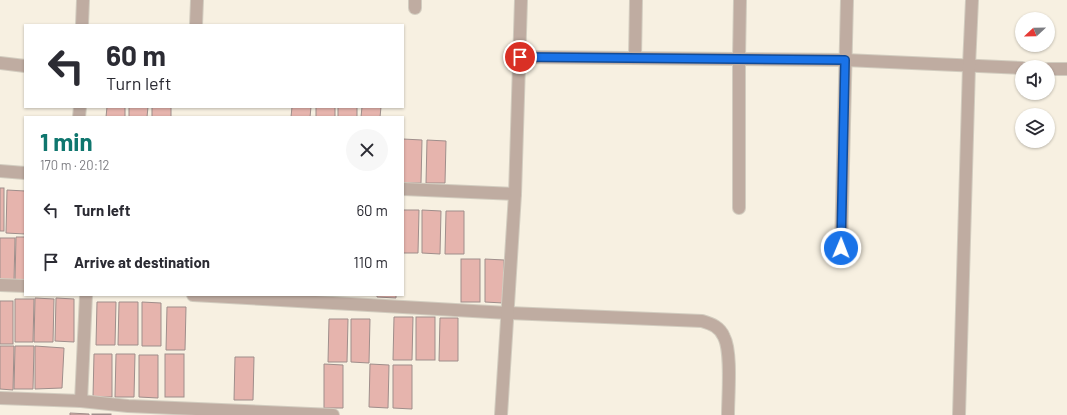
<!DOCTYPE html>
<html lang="en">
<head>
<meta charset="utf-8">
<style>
	:root { --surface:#fff; --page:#f7f7f7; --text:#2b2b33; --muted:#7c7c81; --accent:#0f766e }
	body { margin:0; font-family:Barlow,sans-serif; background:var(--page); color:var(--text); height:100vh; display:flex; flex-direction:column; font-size:15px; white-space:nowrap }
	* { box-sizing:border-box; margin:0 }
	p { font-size:13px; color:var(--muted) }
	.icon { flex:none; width:22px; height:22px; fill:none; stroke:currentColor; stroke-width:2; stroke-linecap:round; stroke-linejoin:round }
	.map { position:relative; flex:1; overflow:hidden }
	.details { position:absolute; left:24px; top:116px; width:380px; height:180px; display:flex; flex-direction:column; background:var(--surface); border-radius:0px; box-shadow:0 1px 3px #0004 }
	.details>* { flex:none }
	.hud { position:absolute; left:24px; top:24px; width:380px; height:84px; border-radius:0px; box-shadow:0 1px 3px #0004; background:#fff; color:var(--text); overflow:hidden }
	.needle { width:26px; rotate:248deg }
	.buttons { position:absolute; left:1015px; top:12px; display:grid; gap:8px }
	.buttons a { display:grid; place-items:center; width:40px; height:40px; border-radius:50%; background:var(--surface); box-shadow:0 1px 3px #0004; font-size:20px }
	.pin { position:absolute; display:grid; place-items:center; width:34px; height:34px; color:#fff; margin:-17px; border:2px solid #fff; border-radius:50%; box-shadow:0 1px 4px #0007 }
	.me { position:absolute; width:44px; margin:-22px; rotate:1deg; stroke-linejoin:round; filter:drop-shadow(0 0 3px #0008) }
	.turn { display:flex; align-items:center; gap:14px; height:84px; padding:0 16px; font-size:18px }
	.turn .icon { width:52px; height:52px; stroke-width:2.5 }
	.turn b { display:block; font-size:28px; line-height:34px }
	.round { display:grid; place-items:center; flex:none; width:42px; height:42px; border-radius:21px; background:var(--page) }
	.overview { display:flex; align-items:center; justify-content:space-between; height:68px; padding:0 16px }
	h1 { font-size:24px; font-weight:700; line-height:30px; color:var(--accent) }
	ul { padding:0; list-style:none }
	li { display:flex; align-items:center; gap:12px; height:52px; padding:0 16px }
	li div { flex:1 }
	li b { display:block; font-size:15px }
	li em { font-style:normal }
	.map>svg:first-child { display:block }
	.building { fill:#e6b4ad; stroke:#9f8e8b }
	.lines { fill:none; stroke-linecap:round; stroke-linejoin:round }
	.minor-casing { stroke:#d2ccbf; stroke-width:14 }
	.minor { stroke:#bfaca1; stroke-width:12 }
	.route-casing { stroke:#114b97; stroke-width:10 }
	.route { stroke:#1a73e8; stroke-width:7 }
</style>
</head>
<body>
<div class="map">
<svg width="1067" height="415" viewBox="0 0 1067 415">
	<rect width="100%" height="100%" fill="#f7f0e1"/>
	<g class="building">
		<polygon points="107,107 125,107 125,117 106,117"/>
		<polygon points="129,107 148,107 147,117 129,117"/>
		<rect x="152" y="107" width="19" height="10"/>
		<polygon points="292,107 311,107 310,117 291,117"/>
		<rect x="316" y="107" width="19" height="10"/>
		<rect x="338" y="107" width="19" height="10"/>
		<polygon points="362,107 381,107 380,117 361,117"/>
		<polygon points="403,139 422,140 421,183 403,183"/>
		<polygon points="427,140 446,141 445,183 426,183"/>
		<rect x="0" y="188" width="4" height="43"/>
		<polygon points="7,190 25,191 25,234 6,233"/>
		<polygon points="403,210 419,210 418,253 403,253"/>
		<polygon points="422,210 441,211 440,254 422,253"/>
		<polygon points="446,211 464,211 464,254 445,254"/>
		<polygon points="16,237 25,237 25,280 15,280"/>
		<polygon points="0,238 15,238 14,281 0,281"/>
		<rect x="461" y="259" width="19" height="43"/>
		<polygon points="485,259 504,260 503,303 485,302"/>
		<polygon points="377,295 396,295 396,298 377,297"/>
		<polygon points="35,298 54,299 53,342 34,342"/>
		<polygon points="56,298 74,299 74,342 55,341"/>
		<polygon points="15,299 34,299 33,342 15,342"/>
		<rect x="0" y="301" width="13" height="43"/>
		<polygon points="97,302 116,302 115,345 96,345"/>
		<polygon points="119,302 138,302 138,345 118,345"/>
		<polygon points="142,302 161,303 161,346 142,346"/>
		<polygon points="167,307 186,307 185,350 166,350"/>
		<polygon points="394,317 413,317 412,360 393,360"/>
		<rect x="416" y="317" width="19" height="43"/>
		<polygon points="440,318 458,318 458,361 439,361"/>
		<polygon points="329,319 348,319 347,362 328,362"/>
		<polygon points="351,319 370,319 369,363 351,362"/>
		<polygon points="0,346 14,346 13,390 0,389"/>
		<polygon points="15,346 34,346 33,389 14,389"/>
		<polygon points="35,346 64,348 62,388 35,389"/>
		<polygon points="94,354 112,354 112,397 93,397"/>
		<polygon points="116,354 135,354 134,397 115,397"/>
		<rect x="165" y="354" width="19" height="43"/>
		<polygon points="139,355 158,355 158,398 139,397"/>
		<polygon points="235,357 254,357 253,400 234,400"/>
		<polygon points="324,364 343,365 343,408 324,408"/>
		<polygon points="370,364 389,365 388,408 369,407"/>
		<polygon points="393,365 412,365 412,409 393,408"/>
		<polygon points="70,413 89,414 89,415 70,415"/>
		<rect x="92" y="414" width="19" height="1"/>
	</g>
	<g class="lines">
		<defs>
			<g id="minor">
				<polyline points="415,8 415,0"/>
				<polyline points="82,25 83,0"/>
				<polyline points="196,25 197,0"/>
				<polyline points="519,57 845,60 1022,68"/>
				<polyline points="635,58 636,0"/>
				<polyline points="0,63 25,66"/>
				<polyline points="1048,69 1067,69"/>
				<polyline points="79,117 80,107"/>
				<polyline points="0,171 25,173"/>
				<polyline points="403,189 515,194"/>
				<polyline points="739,208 739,59 740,0"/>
				<polyline points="841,248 847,0"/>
				<polyline points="0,285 25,286"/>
				<path d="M193 295 508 313 702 321C712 324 720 327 724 337 732 352 728 396 728 415"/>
				<polyline points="0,398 81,401 128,406 333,415"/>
				<polyline points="81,401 86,295"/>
				<polyline points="501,415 515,194 521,0"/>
				<polyline points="959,415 969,66 972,0"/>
			</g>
		</defs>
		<use href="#minor" class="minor-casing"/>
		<use href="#minor" class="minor"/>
	</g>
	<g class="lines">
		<defs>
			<polyline id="route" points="520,57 845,60 841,248"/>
		</defs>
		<use href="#route" class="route-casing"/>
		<use href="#route" class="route"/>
	</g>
</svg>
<div class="buttons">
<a><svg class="needle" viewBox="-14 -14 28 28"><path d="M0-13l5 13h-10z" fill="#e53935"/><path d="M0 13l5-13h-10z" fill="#7c7c81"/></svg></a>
<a><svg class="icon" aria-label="sound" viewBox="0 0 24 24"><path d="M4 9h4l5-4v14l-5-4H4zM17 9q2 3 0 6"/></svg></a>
<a><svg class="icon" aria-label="layers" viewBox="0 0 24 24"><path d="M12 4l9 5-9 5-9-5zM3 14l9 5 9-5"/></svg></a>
</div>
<div class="pin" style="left:520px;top:57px;background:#d93025"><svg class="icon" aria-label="arrive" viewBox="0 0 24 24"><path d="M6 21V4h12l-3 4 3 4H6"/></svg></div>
<svg class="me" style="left:841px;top:248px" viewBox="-20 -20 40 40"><circle r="17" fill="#1a73e8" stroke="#fff" stroke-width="3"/><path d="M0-11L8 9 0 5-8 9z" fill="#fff"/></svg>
<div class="hud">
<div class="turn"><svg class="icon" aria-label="left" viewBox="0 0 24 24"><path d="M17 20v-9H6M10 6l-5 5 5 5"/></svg><div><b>60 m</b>Turn left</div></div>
</div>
<section class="details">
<div class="overview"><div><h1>1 min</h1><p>170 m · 20:12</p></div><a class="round"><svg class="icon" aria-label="close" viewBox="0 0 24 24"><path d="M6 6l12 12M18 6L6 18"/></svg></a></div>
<ul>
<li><svg class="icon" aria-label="left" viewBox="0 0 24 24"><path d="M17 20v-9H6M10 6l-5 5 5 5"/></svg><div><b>Turn left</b></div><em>60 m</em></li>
<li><svg class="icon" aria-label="arrive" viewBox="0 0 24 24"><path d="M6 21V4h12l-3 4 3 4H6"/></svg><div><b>Arrive at destination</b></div><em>110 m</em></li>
</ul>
</section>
</div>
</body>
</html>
